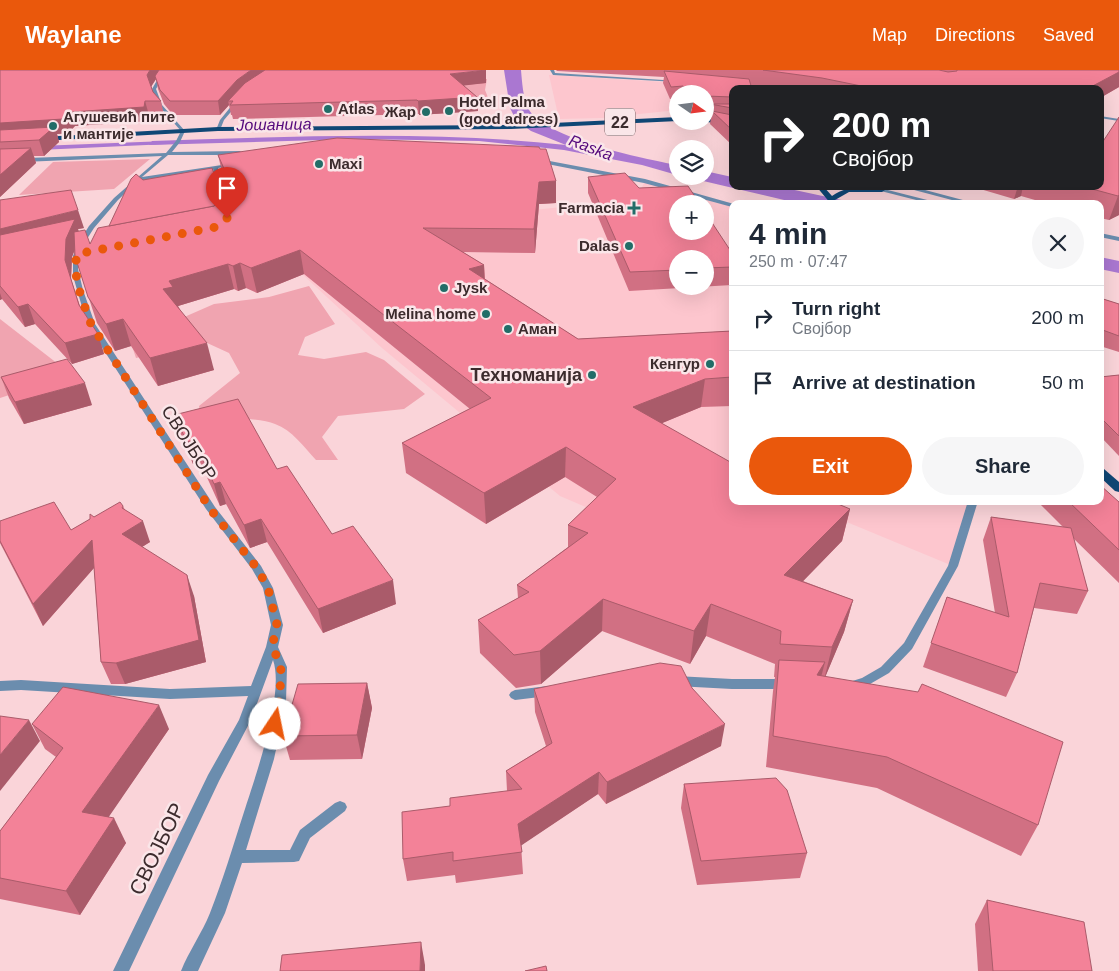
<!DOCTYPE html>
<html lang="en">
<head>
<meta charset="utf-8">
<style>
	:root { --surface:#fff; --page:#f6f6f7; --text:#1f2937; --muted:#747a83; --line:#e0e1e3; --accent:#ea580c }
	body { margin:0; font-family:Arial,sans-serif; background:var(--page); color:var(--text); height:100vh; display:flex; flex-direction:column; font-size:19px; white-space:nowrap }
	* { box-sizing:border-box; margin:0 }
	p { font-size:16px; color:var(--muted) }
	.icon { flex:none; width:28px; height:28px; fill:none; stroke:currentColor; stroke-width:2; stroke-linecap:round; stroke-linejoin:round }
	.map { position:relative; flex:1; overflow:hidden }
	.side { position:absolute; left:729px; top:130px; width:375px; height:305px; display:flex; flex-direction:column; background:var(--surface); border-radius:10px; box-shadow:0 5px 20px #0002 }
	.side>* { flex:none }
	.hud { position:absolute; left:729px; top:15px; width:375px; height:105px; border-radius:10px; box-shadow:0 5px 20px #0002; background:#202124; color:#fff; overflow:hidden }
	.needle { width:32px; rotate:104deg }
	.fabs { position:absolute; left:669px; top:15px; display:grid; gap:10px }
	.fabs a { display:grid; place-items:center; width:45px; height:45px; border-radius:50%; background:var(--surface); box-shadow:0 5px 20px #0002; font-size:25px }
	.pin { position:absolute; display:grid; place-items:center; width:42px; height:42px; color:#fff; margin:-51px -21px; border-radius:50% 50% 50% 0; rotate:-45deg; box-shadow:0 0 5px #0007 }
	.pin .icon { rotate:45deg }
	.me { position:absolute; width:55px; margin:-28px; rotate:11deg; stroke-linejoin:round; filter:drop-shadow(0 0 4px #0008) }
	.turn { display:flex; align-items:center; gap:18px; height:105px; padding:0 20px; font-size:22px }
	.turn .icon { width:65px; height:65px; stroke-width:2.5 }
	.turn b { display:block; font-size:35px; line-height:42px }
	.round { display:grid; place-items:center; flex:none; width:52px; height:52px; border-radius:26px; background:var(--page) }
	.headline { display:flex; align-items:center; justify-content:space-between; height:85px; padding:0 20px }
	h1 { font-size:30px; font-weight:600; line-height:38px }
	.button { display:flex; gap:10px; margin-top:auto; padding:10px 20px }
	.button a { flex:1; height:58px; border-radius:30px; background:var(--accent); color:#fff; font-size:20px; font-weight:600; line-height:58px; text-align:center }
	.button a+a { background:var(--page); color:var(--text) }
	ul { padding:0; list-style:none }
	li { display:flex; align-items:center; gap:15px; height:65px; padding:0 20px; border-top:1px solid var(--line) }
	li div { flex:1 }
	li b { display:block; font-size:19px }
	li em { font-style:normal }
	header { display:flex; align-items:center; gap:30px; box-sizing:border-box; height:70px; padding:0 25px; background:var(--accent); color:#fff }
	header strong { font-size:24px }
	nav { display:flex; gap:28px; margin-inline-start:auto; font-size:18px }
	.map>svg:first-child { display:block }
	.built { fill:#fdc6ce; fill-rule:evenodd }
	.green { fill:#f0a4b0 }
	.water { fill:#aa77d1 }
	.lines { fill:none; stroke-linecap:round; stroke-linejoin:round }
	.stream { fill:#aa77d1; fill-rule:evenodd }
	.minor { fill:#6b8dae; fill-rule:evenodd }
	.tertiary { fill:#6b8dae; fill-rule:evenodd }
	.primary { fill:#104775; fill-rule:evenodd }
	.wall { fill:#d17083; fill-rule:evenodd }
	.shaded-wall { fill:#aa5b6a }
	.building { fill:#f38298; stroke:#aa5b6a }
	.route { stroke:#ea580c; stroke-width:9; stroke-dasharray:0 16.2 }
	.poi-dot { fill:#226d68; stroke:#fae6e9; stroke-width:2 }
	.labels { text-anchor:middle; stroke-width:5; stroke-linejoin:round; paint-order:stroke }
	.far-poi-label { font-size:15px; font-weight:bold; fill:#3c2b2d; stroke:#fae6e9; text-anchor:start }
	.shield { fill:#fae6e9; stroke:#756365; stroke-width:1 }
	.shield-label { font-size:16px; font-weight:bold; fill:#3c2b2d }
	.far-water-label { font-size:16px; font-style:italic; fill:#54097c; stroke:#fae6e9 }
	.poi-label { font-size:18px; font-weight:bold; fill:#3c2b2d; stroke:#fae6e9; text-anchor:end }
	.street-label { font-size:18px; fill:#3c2b2d; stroke:#fae6e9 }
	.near-street-label { font-size:21px; fill:#3c2b2d; stroke:#fae6e9 }
</style>
</head>
<body>
<header>
<strong>Waylane</strong>
<nav><a>Map</a><a>Directions</a><a>Saved</a></nav>
</header>
<div class="map">
<svg width="1119" height="901" viewBox="0 0 1119 901">
	<rect width="100%" height="100%" fill="#fad4d9"/>
	<g class="built">
		<polygon points="549,5 699,14 705,24 678,24 677,40 602,48 559,49"/>
		<path d="M645 111 732 135V415L665 471 560 426 382 278 302 204 467 147 636 129ZM678 134H705V161H678ZM678 189H705V216H678Z"/>
		<polygon points="796,431 973,431 953,496"/>
	</g>
	<g class="green">
		<polygon points="487,9 485,20 489,30 476,31 457,10"/>
		<polygon points="150,89 114,119 19,125 53,92"/>
		<path d="M309 216 335 254 305 267 298 285 324 289 366 282 384 290 425 324 404 339 338 346 322 367 338 390H316C304 377 292 360 275 354 259 347 219 348 201 348L199 336 240 303 229 283 205 272 136 288 132 276 182 248 214 234 269 227Z"/>
		<polygon points="0,249 58,294 34,317 0,328"/>
	</g>
	<g class="water">
		<path d="M504 0H521C522 11 523 28 528 38 542 68 645 89 677 95V105L642 95 564 80 479 71 355 69 149 75 152 71C290 67 428 60 566 75L531 61 516 50 510 38Z"/>
		<polygon points="705,101 732,107 732,116 776,116 860,134 801,134 682,106 705,106"/>
		<polygon points="1100,187 1119,191 1119,203 1100,199"/>
	</g>
	<g class="lines">
		<polygon class="stream" points="166,71 168,74 39,80 36,78 39,76"/>
		<g class="minor">
			<path d="M169 0H174L163 7 156 19 162 35 185 61 180 72 172 82 240 81 243 83 240 85H168L142 107 222 95V97L218 98 228 123 230 141 227 143 224 141 222 123 213 99 138 111 118 130 94 158 85 172 79 186 78 199 83 220 95 254 215 437 261 496 273 518 283 555 278 577 287 597 286 632 274 689 246 780H290L300 760 335 733 340 731 345 733 347 737 345 741 310 768 299 791 294 792 242 793 225 843 198 901H181C189 881 202 863 210 843 223 810 233 776 244 742 255 707 285 624 273 590L251 650 219 711 129 901H113L208 705 239 650 248 626 170 629 21 620 0 621V611L21 610 170 619 251 616 266 577 271 555 263 518 252 499 206 439 87 254 73 206V186L79 172 89 156 114 128 162 86 0 93V89L166 83 176 71 181 61 158 35 152 19 160 5Z"/>
			<polygon points="550,0 554,0 555,3 679,11 677,12 553,5"/>
			<polygon points="237,29 241,30 224,50 220,60 216,60 220,50"/>
			<polygon points="1100,46 1119,49 1119,51 1100,48"/>
			<polygon points="539,89 645,109 734,134 732,137 644,113 537,92"/>
			<polygon points="968,431 978,431 958,496 912,579 889,603 870,614 850,621 846,619 844,616 846,613 862,608 881,597 904,573 948,496"/>
			<polygon points="676,606 732,609 786,609 790,611 792,614 790,617 786,619 732,619 676,616 672,614 670,611 672,608"/>
			<polygon points="548,616 552,618 554,621 552,624 548,626 515,630 511,628 509,625 511,622 515,620"/>
		</g>
		<g class="tertiary">
			<polygon points="861,116 872,116 943,134 932,134"/>
			<polygon points="899,116 910,116 978,134 967,134"/>
			<polygon points="1100,163 1119,167 1119,171 1100,167"/>
		</g>
		<g class="primary">
			<polygon points="678,47 678,51 511,59 218,61 42,71 39,69 42,67 218,57 511,55"/>
			<polygon points="705,48 732,53 732,57 703,51 705,51"/>
			<path d="M816 116H823L832 126C846 115 865 117 882 118L885 120 882 122H849L835 130 838 134H831Z"/>
			<polygon points="1100,398 1104,399 1119,412 1119,422 1115,421 1100,407"/>
		</g>
	</g>
	<g class="wall">
		<polygon points="0,0 486,13 464,15 478,41 419,45 419,44 233,49 232,45 231,45 229,35 220,45 173,45 164,34 158,19 156,9 151,17 153,22 161,31 164,45 149,45 148,51 75,56 68,63 57,64 59,72 44,86 34,86 36,93 0,127"/>
		<polygon points="556,0 1119,0 1119,17 1100,28 1100,19 763,19 752,17 732,19 732,75 710,54 711,47 709,47 710,39 705,39 705,24 678,24 678,29 670,29 663,13 664,7 557,1"/>
		<polygon points="1119,47 1119,145 1109,150 1100,148 1100,134 1049,134 1021,126 1014,129 970,116 1100,116"/>
		<polygon points="218,85 556,111 556,133 539,134 535,183 463,182 484,195 485,209 578,269 732,261 732,336 701,337 662,353 732,431 850,439 842,471 803,511 853,530 844,562 825,607 1038,755 1021,786 877,718 766,697 773,621 775,607 774,607 775,594 706,566 690,594 602,561 541,614 516,618 480,583 478,550 518,528 517,515 568,477 568,455 597,427 565,407 486,454 406,403 402,373 470,339 304,204 257,223 246,218 238,221 234,219 178,236 214,300 158,316 131,276 115,281 97,253 75,186 74,181 72,187 71,209 80,236 98,264 104,284 72,294 35,254 25,257 2,229 0,230 0,130 84,158 78,159 79,162 90,174 109,156 143,110 220,123 221,131 227,126 226,113 223,106"/>
		<path d="M588 107 639 118 732 197V215L629 221 588 123ZM678 189H705V216H678Z"/>
		<polygon points="1100,228 1119,234 1119,282 1100,276"/>
		<polygon points="1119,305 1119,386 1100,366 1100,307"/>
		<polygon points="1,307 92,335 24,354 9,328"/>
		<polygon points="174,345 277,399 332,464 396,534 323,563 267,472 250,478 226,434 220,436 200,392 193,394 181,367"/>
		<polygon points="1037,431 1119,432 1119,513 1073,468 1088,521 1077,544 1034,538 1017,603 1006,627 923,597 947,527 995,543 983,470 991,447 1063,457"/>
		<polygon points="123,436 125,440 150,472 142,477 194,526 206,592 125,614 111,614 101,592 94,498 43,556 0,473 0,451 71,460 94,447"/>
		<polygon points="367,613 372,638 362,689 290,690 283,666"/>
		<polygon points="534,619 721,676 606,734 598,724 521,775 523,804 456,813 455,805 407,811 403,789 507,721 506,701 546,676 535,642"/>
		<polygon points="32,654 169,659 108,747 126,773 80,845 0,829 0,761 56,687 45,679"/>
		<polygon points="684,714 807,783 800,808 697,815 681,738"/>
		<polygon points="987,830 1092,901 978,901 975,854"/>
	</g>
	<g class="shaded-wall">
		<polygon points="150,0 166,0 155,6 156,9 150,18 147,5"/>
		<polygon points="251,0 275,0 228,31 229,35 220,45 218,31 237,10"/>
		<polygon points="486,0 486,13 451,17 450,4"/>
		<polygon points="1119,2 1119,17 1100,28 1100,19 1087,19"/>
		<polygon points="477,27 478,41 419,45 418,31"/>
		<polygon points="145,31 149,45 148,51 75,56 68,63 57,64 59,72 44,86 39,70 0,68 0,53"/>
		<polygon points="31,78 36,93 0,127 0,105"/>
		<polygon points="556,111 556,133 539,134 535,183 534,159 539,112"/>
		<polygon points="218,114 220,123 222,147 106,163"/>
		<polygon points="1018,116 1023,116 1021,126 1014,129"/>
		<polygon points="1119,125 1119,145 1109,150 1118,126"/>
		<polygon points="78,140 84,158 78,159 80,167 72,187 71,209 85,255 0,179 0,159"/>
		<polygon points="300,180 304,204 257,223 251,198"/>
		<polygon points="240,193 246,218 238,221 233,196"/>
		<polygon points="228,194 234,219 178,236 180,243 163,219 169,211"/>
		<polygon points="484,195 485,221 469,199"/>
		<polygon points="0,223 2,229 0,230"/>
		<polygon points="28,234 35,254 25,257 18,237"/>
		<polygon points="123,249 131,276 115,281 106,254"/>
		<polygon points="98,264 104,284 72,294 65,273"/>
		<polygon points="207,273 214,300 158,316 150,288"/>
		<polygon points="705,309 701,337 631,366 633,337"/>
		<polygon points="85,313 92,335 24,354 15,332"/>
		<polygon points="194,370 200,392 193,394 187,372"/>
		<polygon points="566,377 565,407 486,454 484,423"/>
		<polygon points="220,412 226,434 220,436 214,414"/>
		<polygon points="850,439 842,471 778,537 784,505"/>
		<polygon points="261,449 267,472 250,478 244,455"/>
		<polygon points="143,451 150,472 129,485 122,464"/>
		<polygon points="92,470 100,491 43,556 33,534"/>
		<polygon points="187,505 194,526 206,592 125,614 116,593"/>
		<polygon points="393,510 396,534 323,563 318,539"/>
		<polygon points="603,529 602,561 541,614 540,581"/>
		<polygon points="853,530 844,562 824,610 832,577"/>
		<polygon points="711,534 706,566 690,594 694,561"/>
		<polygon points="825,592 817,623 817,605"/>
		<polygon points="367,613 372,638 362,689 357,665"/>
		<polygon points="159,635 169,659 95,767 82,742"/>
		<polygon points="29,650 40,671 0,721 0,685"/>
		<polygon points="725,654 721,676 606,734 607,712"/>
		<polygon points="599,702 598,724 519,777 518,754"/>
		<polygon points="114,748 126,773 80,845 66,821"/>
		<polygon points="421,872 425,895 425,901 420,901"/>
	</g>
	<g class="building">
		<polygon points="0,0 150,0 147,5 153,22 161,31 145,31 144,37 71,42 63,49 0,53"/>
		<polygon points="159,0 251,0 237,10 218,31 170,31 160,20 155,6"/>
		<polygon points="265,0 486,0 450,4 477,27 418,31 417,30 230,35 233,31 228,31 245,13"/>
		<polygon points="763,0 939,0 948,2 957,1 957,0 1119,0 1119,2 1087,19 876,19 822,8"/>
		<polygon points="664,1 749,9 752,19 732,19 732,27 706,26 705,32 705,24 692,24 683,16 671,17"/>
		<polygon points="710,34 732,34 732,38"/>
		<polygon points="712,41 732,45 732,60"/>
		<polygon points="1119,47 1119,125 1118,126 1081,116 1100,116 1100,76"/>
		<polygon points="54,57 39,70 0,72 0,60"/>
		<polygon points="337,68 539,77 540,79 546,79 556,111 539,112 534,159 423,158 484,195 469,199 578,269 732,261 732,307 705,309 633,337 732,393 732,431 831,431 850,439 784,505 853,530 832,577 780,574 781,561 711,534 694,561 603,529 540,581 514,585 478,550 529,522 517,515 588,463 568,455 616,409 566,377 484,423 402,373 491,328 300,180 251,198 240,193 233,196 228,194 169,211 173,217 163,219 207,273 150,288 123,249 106,254 88,227 75,186 74,162 85,160 90,174 98,158 214,136 227,126 225,101 218,85"/>
		<polygon points="31,78 0,105 0,79"/>
		<polygon points="212,98 218,114 219,132 214,136 109,156 131,109 136,104 143,110"/>
		<polygon points="625,103 639,118 688,116 700,134 678,134 678,161 705,161 705,142 732,183 732,197 705,198 705,189 678,189 678,200 630,202 588,107"/>
		<polygon points="71,120 78,140 0,159 0,130"/>
		<polygon points="75,149 66,169 65,190 79,235 98,264 65,273 28,234 18,237 0,216 0,165"/>
		<polygon points="1100,228 1119,234 1119,266 1100,259"/>
		<polygon points="67,289 85,313 15,332 1,307"/>
		<polygon points="1119,305 1119,366 1100,347 1100,307"/>
		<polygon points="238,329 277,399 287,396 332,464 353,456 393,510 318,539 261,449 244,455 220,412 214,414 194,370 187,372 174,345"/>
		<polygon points="1100,415 1119,432 1119,480 1068,431 1100,431"/>
		<polygon points="54,432 71,460 90,449 90,444 94,447 120,432 123,436 122,438 143,451 122,464 187,505 199,570 116,593 101,592 92,470 33,534 0,471 0,451"/>
		<polygon points="991,447 1071,458 1088,521 1040,513 1017,603 931,573 947,527 1009,547"/>
		<polygon points="779,590 825,592 817,605 918,622 922,614 1063,672 1038,755 887,687 773,666"/>
		<polygon points="660,593 681,596 692,618 725,654 607,712 599,702 518,754 522,782 453,791 453,782 403,789 402,742 450,736 450,728 522,719 506,701 552,673 534,619"/>
		<polygon points="367,613 357,665 283,666 298,614"/>
		<polygon points="63,617 159,635 82,742 114,748 66,821 0,808 0,761 63,678 32,654"/>
		<polygon points="0,646 29,650 0,685"/>
		<polygon points="776,708 787,720 807,783 701,791 684,714"/>
		<polygon points="987,830 1084,852 1092,901 993,901"/>
		<polygon points="421,872 420,901 280,901 282,885"/>
		<polygon points="546,896 547,901 525,901"/>
	</g>
	<g class="lines">
		<path class="route" d="M227 148 216 157 77 184C72 208 83 231 91 254L211 440 257 498 268 518 277 555 272 577 281 595 280 625 275 654"/>
	</g>
	<g class="poi-dot">
		<circle cx="328" cy="39" r="5"/>
		<circle cx="449" cy="41" r="5"/>
		<circle cx="426" cy="42" r="5"/>
		<circle cx="53" cy="56" r="5"/>
		<circle cx="319" cy="94" r="5"/>
		<path d="M631.5 130.5h5v5h5v5h-5v5h-5v-5h-5v-5h5z"/>
		<circle cx="629" cy="176" r="5"/>
		<circle cx="444" cy="218" r="5"/>
		<circle cx="486" cy="244" r="5"/>
		<circle cx="508" cy="259" r="5"/>
		<circle cx="710" cy="294" r="5"/>
		<circle cx="592" cy="305" r="5"/>
	</g>
	<g class="labels">
		<g class="far-poi-label">
			<text x="459" y="37">Hotel Palma<tspan x="459" dy="17">(good adress)</tspan></text>
			<text x="338" y="44">Atlas</text>
			<text x="416" y="47" text-anchor="end">Жар</text>
			<text x="63" y="52">Агушевић пите<tspan x="63" dy="17">и мантије</tspan></text>
			<text x="329" y="99">Maxi</text>
			<text x="624" y="143" text-anchor="end">Farmacia</text>
			<text x="619" y="181" text-anchor="end">Dalas</text>
			<text x="454" y="223">Jysk</text>
			<text x="476" y="249" text-anchor="end">Melina home</text>
			<text x="518" y="264">Аман</text>
			<text x="700" y="299" text-anchor="end">Кенгур</text>
		</g>
		<rect class="shield" x="605" y="38.5" width="30" height="27" rx="4"/>
		<g class="shield-label">
			<text x="620" y="58">22</text>
		</g>
		<g class="far-water-label">
			<text transform="translate(274 54) rotate(-1)" y="6">Јошаница</text>
			<text transform="translate(591 77) rotate(21)" y="6">Raska</text>
		</g>
		<g class="poi-label">
			<text x="582" y="311">Техноманија</text>
		</g>
		<g class="street-label">
			<text transform="translate(189 373) rotate(57)" y="6">СВОЈБОР</text>
		</g>
		<g class="near-street-label">
			<text transform="translate(157 779) rotate(-64)" y="7">СВОЈБОР</text>
		</g>
	</g>
</svg>
<div class="fabs">
<a><svg class="needle" viewBox="-14 -14 28 28"><path d="M0-13l5 13h-10z" fill="#e53935"/><path d="M0 13l5-13h-10z" fill="#747a83"/></svg></a>
<a><svg class="icon" aria-label="layers" viewBox="0 0 24 24"><path d="M12 4l9 5-9 5-9-5zM3 14l9 5 9-5"/></svg></a>
<a>+</a>
<a>−</a>
</div>
<div class="pin" style="left:227px;top:148px;background:#d93025"><svg class="icon" aria-label="arrive" viewBox="0 0 24 24"><path d="M6 21V4h12l-3 4 3 4H6"/></svg></div>
<svg class="me" style="left:275px;top:654px" viewBox="-20 -20 40 40"><circle r="19" fill="#fff"/><path d="M0-13L10 11 0 6-10 11z" fill="#ea580c"/></svg>
<div class="hud">
<div class="turn"><svg class="icon" aria-label="right" viewBox="0 0 24 24"><path d="M7 20v-9h11M14 6l5 5-5 5"/></svg><div><b>200 m</b>Својбор</div></div>
</div>
<section class="side">
<div class="headline"><div><h1>4 min</h1><p>250 m · 07:47</p></div><a class="round"><svg class="icon" aria-label="close" viewBox="0 0 24 24"><path d="M6 6l12 12M18 6L6 18"/></svg></a></div>
<ul>
<li><svg class="icon" aria-label="right" viewBox="0 0 24 24"><path d="M7 20v-9h11M14 6l5 5-5 5"/></svg><div><b>Turn right</b><p>Својбор</p></div><em>200 m</em></li>
<li><svg class="icon" aria-label="arrive" viewBox="0 0 24 24"><path d="M6 21V4h12l-3 4 3 4H6"/></svg><div><b>Arrive at destination</b></div><em>50 m</em></li>
</ul>
<div class="button"><a>Exit</a><a>Share</a></div>
</section>
</div>
</body>
</html>
